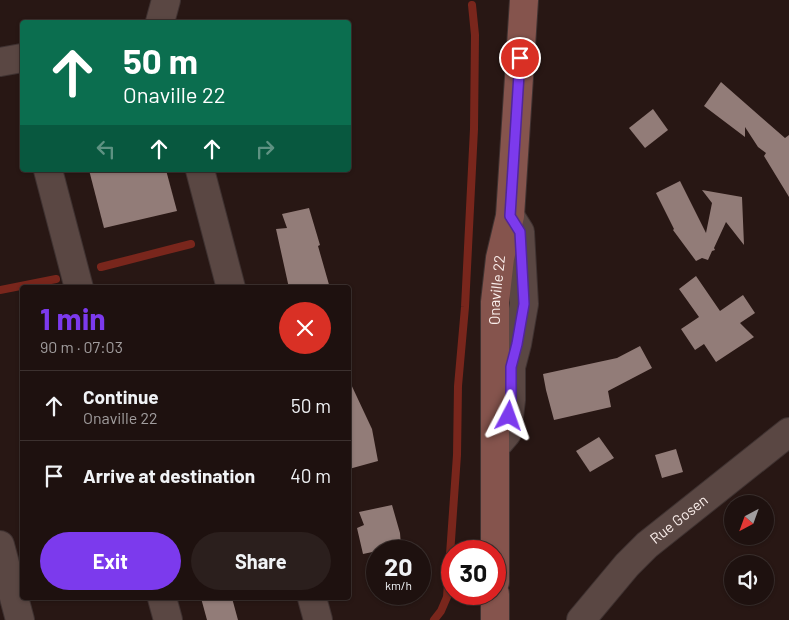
<!DOCTYPE html>
<html lang="en">
<head>
<meta charset="utf-8">
<style>
	:root { --surface:#1e110f; --page:#2b1f1d; --text:#f1f3f6; --muted:#a19d9e; --line:#3c312f; --accent:#7c3aed }
	body { margin:0; font-family:Barlow,sans-serif; background:var(--page); color:var(--text); height:100vh; display:flex; flex-direction:column; font-size:19px; white-space:nowrap }
	* { box-sizing:border-box; margin:0 }
	p { font-size:16px; color:var(--muted) }
	.icon { flex:none; width:28px; height:28px; fill:none; stroke:currentColor; stroke-width:2; stroke-linecap:round; stroke-linejoin:round }
	.map { position:relative; flex:1; overflow:hidden }
	.side { position:absolute; left:20px; top:285px; width:331px; height:315px; display:flex; flex-direction:column; background:var(--surface); border-radius:5px; box-shadow:0 1px 4px #0004,0 0 0 1px var(--line) }
	.side>* { flex:none }
	.hud { position:absolute; left:20px; top:20px; width:331px; height:152px; border-radius:5px; box-shadow:0 1px 4px #0004,0 0 0 1px var(--line); background:#0b6e4f; color:#fff; overflow:hidden }
	.needle { width:32px; rotate:221deg }
	.buttons { position:absolute; left:724px; top:495px; display:grid; gap:10px }
	.buttons a { display:grid; place-items:center; width:50px; height:50px; border-radius:50%; background:var(--surface); box-shadow:0 1px 4px #0004,0 0 0 1px var(--line); font-size:25px }
	.speed { position:absolute; left:366px; top:540px; display:flex; gap:10px; font-size:25px; font-weight:700; text-align:center }
	.speed>* { display:grid; place-content:center; width:65px; height:65px; border-radius:50%; background:var(--surface); box-shadow:0 1px 4px #0004,0 0 0 1px var(--line); line-height:1 }
	.speed small { font-size:12px; font-weight:400 }
	.speed .limit { border:8px solid #d22; background:#fff; color:#111 }
	.pin { position:absolute; display:grid; place-items:center; width:42px; height:42px; color:#fff; margin:-21px; border:2px solid #fff; border-radius:50%; box-shadow:0 1px 5px #0007 }
	.me { position:absolute; width:55px; margin:-28px; rotate:4deg; stroke-linejoin:round; filter:drop-shadow(0 0 4px #0008) }
	.turn { display:flex; align-items:center; gap:18px; height:105px; padding:0 20px; font-size:22px }
	.turn .icon { width:65px; height:65px; stroke-width:2.5 }
	.turn b { display:block; font-size:35px; line-height:42px }
	.lanes { display:flex; align-items:center; height:48px; padding:0 20px; background:#0003; justify-content:center; gap:25px; direction:ltr }
	.lanes .off { opacity:.35 }
	.round { display:grid; place-items:center; flex:none; width:52px; height:52px; border-radius:26px; background:var(--page) }
	.headline { display:flex; align-items:center; justify-content:space-between; height:85px; padding:0 20px }
	h1 { font-size:30px; font-weight:700; line-height:38px; color:var(--accent) }
	.action { display:flex; gap:10px; margin-top:auto; padding:10px 20px }
	.action a { flex:1; height:58px; border-radius:30px; background:var(--accent); color:#fff; font-size:20px; font-weight:700; line-height:58px; text-align:center }
	.action a+a { background:var(--page); color:var(--text) }
	ul { padding:0; list-style:none }
	li { display:flex; align-items:center; gap:15px; height:70px; padding:0 20px; border-top:1px solid var(--line) }
	li div { flex:1 }
	li b { display:block; font-size:19px }
	li em { font-style:normal }
	.map>svg:first-child { display:block }
	.lines { fill:none; stroke-linecap:round; stroke-linejoin:round }
	.stream { stroke:#79261c; stroke-width:8 }
	.building { fill:#927c78 }
	.street-casing { stroke:#3f3231; stroke-width:30 }
	.secondary-casing { stroke:#3f3231; stroke-width:30 }
	.street { stroke:#5a4743; stroke-width:28 }
	.secondary { stroke:#85544d; stroke-width:28 }
	.route-casing { stroke:#51269a; stroke-width:12 }
	.route { stroke:#7c3aed; stroke-width:9 }
	.labels { text-anchor:middle; stroke-width:5; stroke-linejoin:round; paint-order:stroke }
	.street-label { font-size:15px; fill:#faeeeb; stroke:#281714 }
</style>
</head>
<body>
<div class="map">
<svg width="789" height="620" viewBox="0 0 789 620">
	<rect width="100%" height="100%" fill="#281714"/>
	<g class="lines">
		<g class="stream">
			<polyline points="101,267 191,244"/>
			<polyline points="0,290 56,279"/>
			<polyline points="434,620 441,611 447,597 457,455 458,386 465,307 474,129 475,35 472,5"/>
		</g>
	</g>
	<g class="building">
		<polygon points="721,82 785,138 789,135 789,197 764,156 766,153 758,147 745,127 745,137 704,106"/>
		<polygon points="653,109 668,130 645,148 629,128"/>
		<polygon points="89,170 166,170 177,211 104,228"/>
		<polygon points="680,181 706,233 712,203 702,190 742,197 744,245 726,222 714,248 715,250 712,251 708,260 702,258 696,261 673,230 674,229 656,193"/>
		<polygon points="309,208 320,245 318,246 330,288 289,288 276,229 287,228 282,214"/>
		<polygon points="696,276 720,311 743,295 755,313 740,323 754,337 716,362 704,344 695,350 681,329 699,317 679,289"/>
		<polygon points="640,346 652,368 608,391 611,407 554,420 546,390 543,374 617,358"/>
		<polygon points="349,380 372,429 378,461 349,469"/>
		<polygon points="599,437 614,458 590,472 576,451"/>
		<polygon points="676,449 683,472 662,478 655,455"/>
		<polygon points="392,505 400,533 401,546 363,554 357,528 364,525 359,512"/>
		<polygon points="201,598 232,598 238,620 207,620"/>
	</g>
	<g class="lines">
		<defs>
			<g id="street">
				<polyline points="160,22 166,0"/>
				<polyline points="0,62 22,58"/>
				<polyline points="48,170 79,288"/>
				<polyline points="200,170 231,288"/>
				<polyline points="496,446 507,433 511,400 511,367 517,344 524,304 520,232 510,216"/>
				<polyline points="0,545 20,620"/>
				<polyline points="162,598 168,620"/>
				<polyline points="312,598 318,620"/>
				<path id="s1" d="M581 620 627 565 647 545 789 432"/>
			</g>
			<g id="secondary">
				<path id="s2" d="M495 582V302L500 258 510 216 524 0"/>
				<polyline points="495,620 495,594"/>
			</g>
		</defs>
		<use href="#street" class="street-casing"/>
		<use href="#secondary" class="secondary-casing"/>
		<use href="#street" class="street"/>
		<use href="#secondary" class="secondary"/>
	</g>
	<g class="lines">
		<defs>
			<polyline id="route" points="509,416 511,400 511,367 517,344 524,304 520,232 510,216 520,58"/>
		</defs>
		<use href="#route" class="route-casing"/>
		<use href="#route" class="route"/>
	</g>
	<g class="labels">
		<g class="street-label">
			<text dy="5" stroke="none"><textPath href="#s2" startOffset="292">Onaville 22</textPath></text>
			<text dy="5" stroke="none"><textPath href="#s1" startOffset="141">Rue Gosen</textPath></text>
		</g>
	</g>
</svg>
<div class="buttons">
<a><svg class="needle" viewBox="-14 -14 28 28"><path d="M0-13l5 13h-10z" fill="#e53935"/><path d="M0 13l5-13h-10z" fill="#a19d9e"/></svg></a>
<a><svg class="icon" aria-label="sound" viewBox="0 0 24 24"><path d="M4 9h4l5-4v14l-5-4H4zM17 9q2 3 0 6"/></svg></a>
</div>
<div class="speed"><div>20<small>km/h</small></div><div class="limit">30</div></div>
<div class="pin" style="left:520px;top:58px;background:#d93025"><svg class="icon" aria-label="arrive" viewBox="0 0 24 24"><path d="M6 21V4h12l-3 4 3 4H6"/></svg></div>
<svg class="me" style="left:509px;top:416px" viewBox="-20 -20 40 40"><path d="M0-17L14 15 0 8-14 15z" fill="#7c3aed" stroke="#fff" stroke-width="4"/></svg>
<div class="hud">
<div class="turn"><svg class="icon" aria-label="ahead" viewBox="0 0 24 24"><path d="M12 20V5M6 11l6-6 6 6"/></svg><div><b>50 m</b>Onaville 22</div></div>
<div class="lanes"><svg class="icon off" aria-label="left" viewBox="0 0 24 24"><path d="M17 20v-9H6M10 6l-5 5 5 5"/></svg><svg class="icon" aria-label="ahead" viewBox="0 0 24 24"><path d="M12 20V5M6 11l6-6 6 6"/></svg><svg class="icon" aria-label="ahead" viewBox="0 0 24 24"><path d="M12 20V5M6 11l6-6 6 6"/></svg><svg class="icon off" aria-label="right" viewBox="0 0 24 24"><path d="M7 20v-9h11M14 6l5 5-5 5"/></svg></div>
</div>
<section class="side">
<div class="headline"><div><h1>1 min</h1><p>90 m · 07:03</p></div><a class="round" style="background:#d93025;color:#fff"><svg class="icon" aria-label="close" viewBox="0 0 24 24"><path d="M6 6l12 12M18 6L6 18"/></svg></a></div>
<ul>
<li><svg class="icon" aria-label="ahead" viewBox="0 0 24 24"><path d="M12 20V5M6 11l6-6 6 6"/></svg><div><b>Continue</b><p>Onaville 22</p></div><em>50 m</em></li>
<li><svg class="icon" aria-label="arrive" viewBox="0 0 24 24"><path d="M6 21V4h12l-3 4 3 4H6"/></svg><div><b>Arrive at destination</b></div><em>40 m</em></li>
</ul>
<div class="action"><a>Exit</a><a>Share</a></div>
</section>
</div>
</body>
</html>
